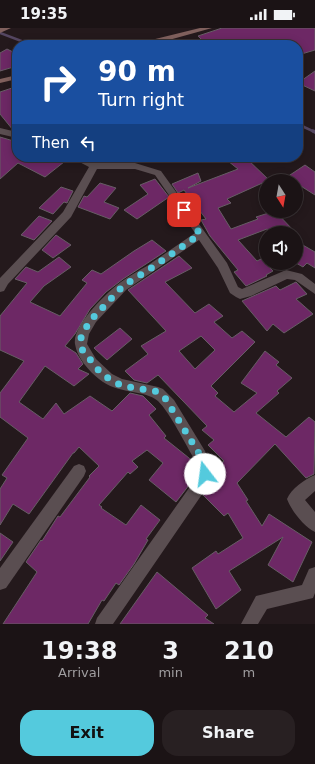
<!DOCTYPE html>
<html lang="en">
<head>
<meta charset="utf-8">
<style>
	:root { --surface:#1b1315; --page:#282022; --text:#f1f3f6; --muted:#a09ea0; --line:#393234; --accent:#54cadd }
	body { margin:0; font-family:"DejaVu Sans",sans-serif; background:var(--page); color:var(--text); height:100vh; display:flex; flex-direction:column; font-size:15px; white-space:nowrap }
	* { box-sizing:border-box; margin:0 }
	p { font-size:13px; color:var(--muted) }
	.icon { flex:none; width:22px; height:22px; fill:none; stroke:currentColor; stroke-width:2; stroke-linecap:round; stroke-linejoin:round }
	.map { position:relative; height:596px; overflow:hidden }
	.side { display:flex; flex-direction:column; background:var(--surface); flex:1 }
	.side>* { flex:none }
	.hud { position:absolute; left:12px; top:12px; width:291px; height:122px; border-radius:16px; box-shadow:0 2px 10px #0003,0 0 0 1px var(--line); background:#1a4fa0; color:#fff; overflow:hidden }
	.needle { width:26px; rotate:169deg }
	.buttons { position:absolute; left:259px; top:146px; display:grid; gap:8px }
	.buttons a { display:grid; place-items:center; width:44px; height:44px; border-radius:50%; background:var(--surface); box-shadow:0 2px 10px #0003,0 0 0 1px var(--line); font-size:20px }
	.pin { position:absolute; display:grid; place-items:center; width:34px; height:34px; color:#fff; margin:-17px; border-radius:8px; box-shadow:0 2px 6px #0006 }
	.me { position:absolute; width:44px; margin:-22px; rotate:345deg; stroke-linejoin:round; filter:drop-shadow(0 0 3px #0008) }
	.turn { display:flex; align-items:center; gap:14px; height:84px; padding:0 20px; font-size:18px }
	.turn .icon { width:52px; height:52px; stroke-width:2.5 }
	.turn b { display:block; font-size:28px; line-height:34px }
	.then { display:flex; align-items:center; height:38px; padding:0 20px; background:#0003; gap:8px; font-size:15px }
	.eta { display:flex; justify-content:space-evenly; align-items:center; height:68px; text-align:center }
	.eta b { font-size:24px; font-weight:700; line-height:28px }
	.cta { display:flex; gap:8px; margin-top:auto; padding:8px 20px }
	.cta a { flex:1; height:46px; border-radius:16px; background:var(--accent); color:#111; font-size:16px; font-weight:700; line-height:46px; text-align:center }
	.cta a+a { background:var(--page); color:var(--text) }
	.status { display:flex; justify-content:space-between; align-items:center; height:28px; padding:0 20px; background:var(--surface); direction:ltr }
	.status svg { height:11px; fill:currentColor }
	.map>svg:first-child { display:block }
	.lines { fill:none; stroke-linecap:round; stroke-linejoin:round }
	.stream-far1 { stroke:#544661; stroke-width:2.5 }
	.stream { stroke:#544661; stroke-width:3.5 }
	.building { fill:#6d2865; stroke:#675d65; fill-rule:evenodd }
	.street { fill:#5a4e51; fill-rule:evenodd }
	.secondary { fill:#80605d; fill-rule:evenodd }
	.route { stroke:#54cadd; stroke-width:7; stroke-dasharray:0 12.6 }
</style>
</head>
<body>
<div class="status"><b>19:35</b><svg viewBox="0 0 49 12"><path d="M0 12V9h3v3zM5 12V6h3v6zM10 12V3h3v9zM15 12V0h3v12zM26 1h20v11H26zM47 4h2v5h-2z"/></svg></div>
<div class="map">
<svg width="315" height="596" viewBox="0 0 315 596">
	<rect width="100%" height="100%" fill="#24191c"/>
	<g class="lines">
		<g class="stream-far1">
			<polyline points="0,5 32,17"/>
			<polyline points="298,92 304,99 315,104"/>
		</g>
		<polyline class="stream" points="313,103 315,104"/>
	</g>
	<g class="building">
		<polygon points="222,0 315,0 315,22 298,27 298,17 188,17 188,16 201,11 198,8"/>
		<polygon points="7,21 17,26 17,38 0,43 0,25"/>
		<polygon points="315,43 315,63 298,55"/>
		<polygon points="12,60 17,65 17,102 13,102 0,86 0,64"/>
		<polygon points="0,109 17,114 17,129 69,130 45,149 18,135 0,151"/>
		<polygon points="223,129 245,129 269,152 227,171 231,175 218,180 231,201 258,191 256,189 275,183 293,202 285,205 271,205 267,201 238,212 257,233 261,231 273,243 266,247 267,248 246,258 234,244 238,242 210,208 201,192 206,191 184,162 178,165 172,156 198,145 201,153 188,160 238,141"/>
		<polygon points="305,137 315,144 315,167 296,155 296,153 287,149"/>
		<polygon points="155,151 169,169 137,191 124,182 148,166 140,157"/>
		<polygon points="100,155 116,160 104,174 119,180 110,191 78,179 84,168 87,169"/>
		<polygon points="61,159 73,163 67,175 64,174 53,186 39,180"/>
		<polygon points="39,188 52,193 34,212 21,207"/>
		<polygon points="56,207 71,217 53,230 42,222"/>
		<polygon points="152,212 166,223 123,251 106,264 90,281 75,306 65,318 76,325 83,336 78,341 89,346 74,358 45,338 19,374 43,391 56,375 64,386 90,368 112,383 130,365 143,368 156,381 149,387 166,408 164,410 194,434 195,443 193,452 176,474 149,452 163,435 147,422 132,433 138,439 130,446 128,444 99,477 102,479 101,480 126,497 141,477 160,492 146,511 148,512 134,536 119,557 116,555 104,573 102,572 88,596 3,596 37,544 26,534 41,512 42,513 58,488 60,489 90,449 89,448 99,438 79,419 74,425 73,425 29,486 13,476 0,497 0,461 7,450 2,447 28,410 0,389 0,365 24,333 0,322 0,288 27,255 15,251 26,239 38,244 59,229 71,239 44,258 30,274 60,288 87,255 82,252 92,242 101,246 134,223"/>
		<polygon points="301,216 315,224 315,240 307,235 303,239 296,235 296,221"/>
		<path d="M179 228 192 240 165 254 195 285 209 276 223 288 214 294 232 310 242 303 255 314 211 358 218 365 215 368 234 384 257 365 241 355 265 323 279 334 276 337 292 350 277 363 279 365 256 385 286 409 309 389 315 394 314 446 306 450 275 416 237 455 248 472 246 473 262 498 269 486 312 514 293 554 268 537 283 509 229 543 241 562 216 581 192 540 216 523 218 526 243 510 228 485 224 488 203 467 206 462 212 446 224 433 208 417 214 412 202 402 207 398 158 347 147 355 134 352 125 343 148 326 141 318 166 303 128 262ZM201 308 215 322 195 341 179 323Z"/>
		<polygon points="296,254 307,266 296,271 313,286 284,305 273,296 267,303 242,273 276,258 280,262"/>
		<polygon points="120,300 132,311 107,332 94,320"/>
		<polygon points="0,505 13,514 0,533"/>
		<polygon points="157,544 208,587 205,590 214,596 120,596"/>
	</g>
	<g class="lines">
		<g class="street">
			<polygon points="0,100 17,104 17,110 0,106"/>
			<path d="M70 129H83L95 135H135L161 143 227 235 238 259 242 261 286 242 302 246 315 256V266L295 252 287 251 251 268 240 271 236 269 230 265 218 240 199 212 126 262 96 294 89 306 87 316 96 331 112 346 122 351 158 359 163 361 174 372 205 423 209 432 211 443 205 462 113 596H95L97 590 194 453 197 443 195 432C185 416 171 386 158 373 144 361 118 367 99 351 89 343 77 330 75 316 72 298 107 264 121 254 129 248 138 243 147 238 163 227 179 216 195 205L155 147 135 141H97L71 189 8 256 4 263 0 264V250L63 184 89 139Z"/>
			<polygon points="79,436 84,438 86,443 84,448 6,560 0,562 0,540 74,438"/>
			<path d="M315 447V463L305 472 315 484V504C304 499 291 482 287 471 291 461 305 451 315 447Z"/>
			<polygon points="315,539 315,565 313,570 267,581 258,596 241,596 256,568 302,557 309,541"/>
		</g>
		<g class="secondary">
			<polygon points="0,0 11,0 0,5"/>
			<polygon points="200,0 212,0 151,17 138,17 139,15"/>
			<polygon points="17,47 17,51 0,55 0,51"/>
		</g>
	</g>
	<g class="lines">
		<polyline class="route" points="184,182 200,206 153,239 123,258 89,294 81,310 81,320 89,330 100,344 112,353 123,358 155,363 165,370 203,432 205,446"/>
	</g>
</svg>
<div class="buttons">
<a><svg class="needle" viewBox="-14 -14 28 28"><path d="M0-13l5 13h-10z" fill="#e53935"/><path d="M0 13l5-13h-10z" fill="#a09ea0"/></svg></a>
<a><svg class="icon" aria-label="sound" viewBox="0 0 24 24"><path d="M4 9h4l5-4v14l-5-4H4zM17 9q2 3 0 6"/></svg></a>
</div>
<div class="pin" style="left:184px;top:182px;background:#d93025"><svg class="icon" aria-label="arrive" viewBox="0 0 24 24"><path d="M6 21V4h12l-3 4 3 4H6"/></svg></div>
<svg class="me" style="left:205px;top:446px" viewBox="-20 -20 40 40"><circle r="19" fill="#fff"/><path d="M0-13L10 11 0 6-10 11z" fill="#54cadd"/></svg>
<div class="hud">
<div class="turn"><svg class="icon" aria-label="right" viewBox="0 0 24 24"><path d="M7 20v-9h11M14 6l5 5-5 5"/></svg><div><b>90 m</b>Turn right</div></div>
<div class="then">Then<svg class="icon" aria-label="left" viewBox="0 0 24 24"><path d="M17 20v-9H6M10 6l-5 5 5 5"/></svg></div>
</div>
</div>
<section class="side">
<div class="eta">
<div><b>19:38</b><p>Arrival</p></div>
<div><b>3</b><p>min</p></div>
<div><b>210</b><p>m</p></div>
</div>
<div class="cta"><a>Exit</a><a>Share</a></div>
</section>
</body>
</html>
